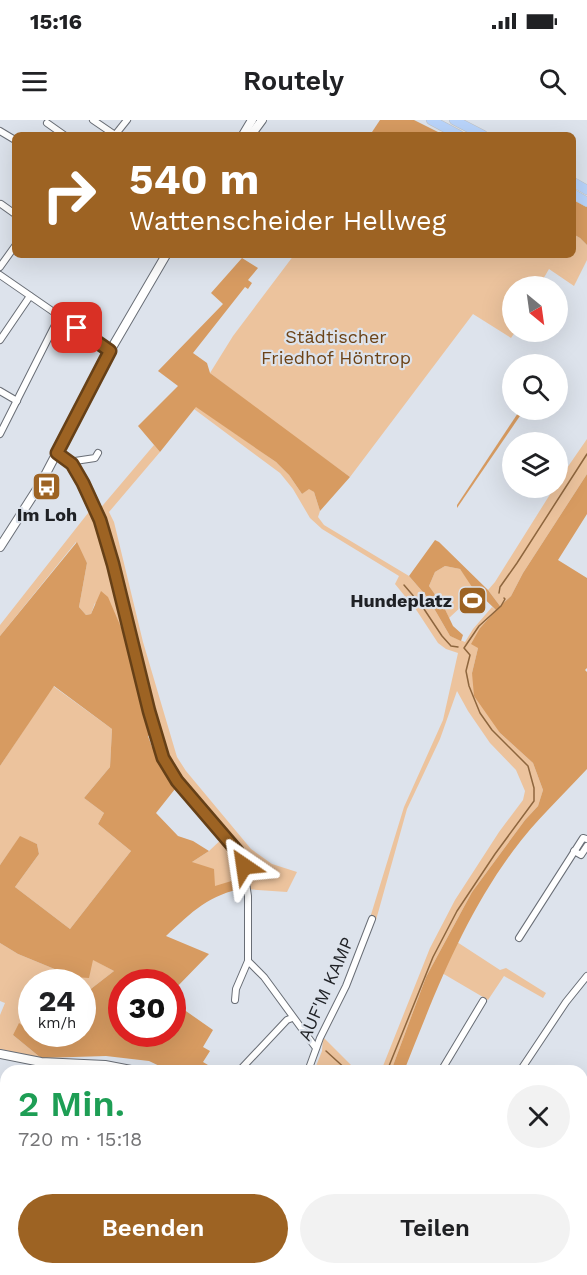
<!DOCTYPE html>
<html lang="de">
<head>
<meta charset="utf-8">
<style>
	:root { --surface:#fff; --page:#f2f2f2; --text:#202124; --muted:#757577; --accent:#9d6323 }
	body { margin:0; font-family:"Work Sans",sans-serif; background:var(--page); color:var(--text); height:100vh; display:flex; flex-direction:column; font-size:22px; white-space:nowrap }
	* { box-sizing:border-box; margin:0 }
	p { font-size:20px; color:var(--muted) }
	.icon { flex:none; width:33px; height:33px; fill:none; stroke:currentColor; stroke-width:2; stroke-linecap:round; stroke-linejoin:round }
	.map { position:relative; flex:1; overflow:hidden }
	.sheet { position:absolute; left:0px; top:945px; width:588px; height:210px; display:flex; flex-direction:column; background:var(--surface); border-radius:18px 18px 0 0; box-shadow:0 6px 24px #0002 }
	.sheet>* { flex:none }
	.banner { position:absolute; left:12px; top:12px; width:564px; height:126px; border-radius:9px; box-shadow:0 6px 24px #0002; background:#9d6323; color:#fff; overflow:hidden }
	.needle { width:39px; rotate:151deg }
	.buttons { position:absolute; left:502px; top:156px; display:grid; gap:12px }
	.buttons a { display:grid; place-items:center; width:66px; height:66px; border-radius:50%; background:var(--surface); box-shadow:0 6px 24px #0002; font-size:30px }
	.speed { position:absolute; left:18px; top:849px; display:flex; gap:12px; font-size:30px; font-weight:700; text-align:center }
	.speed>* { display:grid; place-content:center; width:78px; height:78px; border-radius:50%; background:var(--surface); box-shadow:0 6px 24px #0002; line-height:1 }
	.speed small { font-size:15px; font-weight:400 }
	.speed .limit { border:9px solid #d22; background:#fff; color:#111 }
	.pin { position:absolute; display:grid; place-items:center; width:51px; height:51px; color:#fff; margin:-26px; border-radius:12px; box-shadow:0 3px 9px #0006 }
	.me { position:absolute; width:66px; margin:-33px; rotate:328deg; stroke-linejoin:round; filter:drop-shadow(0 0 4px #0008) }
	.turn { display:flex; align-items:center; gap:21px; height:126px; padding:0 18px; font-size:27px }
	.turn .icon { width:78px; height:78px; stroke-width:2.5 }
	.turn b { display:block; font-size:42px; line-height:51px }
	.round { display:grid; place-items:center; flex:none; width:63px; height:63px; border-radius:32px; background:var(--page) }
	.summary { display:flex; align-items:center; justify-content:space-between; height:102px; padding:0 18px }
	h1 { font-size:36px; font-weight:600; line-height:45px; color:#1e9e55 }
	.action { display:flex; gap:12px; margin-top:auto; padding:12px 18px }
	.action a { flex:1; height:69px; border-radius:36px; background:var(--accent); color:#fff; font-size:24px; font-weight:600; line-height:69px; text-align:center }
	.action a+a { background:var(--page); color:var(--text) }
	.status { display:flex; justify-content:space-between; align-items:center; height:42px; padding:0 30px; background:var(--surface); direction:ltr }
	.status svg { height:16px; fill:currentColor }
	header { display:flex; justify-content:space-between; align-items:center; height:78px; padding:0 18px; background:var(--surface); font-size:27px; font-weight:600 }
	.map>svg:first-child { display:block }
	.green { fill:#ecc39d }
	.forest { fill:#d79b61 }
	.lines { fill:none; stroke-linecap:round; stroke-linejoin:round }
	.stream { stroke:#8e663e; stroke-width:1.5 }
	.street-casing { stroke:#696e76; stroke-width:8 }
	.secondary-casing { stroke:#696e76; stroke-width:10 }
	.primary-casing { stroke:#c0c1c2; stroke-width:10 }
	.street { stroke:#fff; stroke-width:6 }
	.secondary { stroke:#fff; stroke-width:8 }
	.primary { stroke:#b9d4fb; stroke-width:9 }
	.route-casing { stroke:#664017; stroke-width:15 }
	.route { stroke:#9d6323; stroke-width:10 }
	.labels { text-anchor:middle; stroke-width:4.5; stroke-linejoin:round; paint-order:stroke }
	.park-label { font-size:18px; fill:#6c4317; stroke:#dde3ec }
	.poi-label { font-size:18px; font-weight:bold; fill:#1f2125; stroke:#dde3ec }
	.street-label { font-size:18px; fill:#1f2125; stroke:#dde3ec }
</style>
</head>
<body>
<div class="status"><b>15:16</b><svg viewBox="0 0 49 12"><path d="M0 12V9h3v3zM5 12V6h3v6zM10 12V3h3v9zM15 12V0h3v12zM26 1h20v11H26zM47 4h2v5h-2z"/></svg></div>
<header><svg class="icon" aria-label="menu" viewBox="0 0 24 24"><path d="M4 6h16M4 12h16M4 18h16"/></svg>Routely<svg class="icon" aria-label="search" viewBox="0 0 24 24"><circle cx="10" cy="10" r="6"/><path d="M15 15l6 6"/></svg></header>
<div class="map">
<svg width="587" height="1155" viewBox="0 0 587 1155">
	<rect width="100%" height="100%" fill="#dde3ec"/>
	<g class="green">
		<polygon points="573,114 580,118 587,125 587,140 574,166 549,149 539,166 513,166 513,212 515,212 511,218 473,194 350,357 266,296 210,253 233,216 294,135 573,135"/>
		<polygon points="196,286 276,342 289,355 302,374 309,368 314,372 320,391 318,397 324,405 409,456 428,478 450,516 465,522 473,509 492,487 496,490 480,508 478,528 472,553 500,613 533,643 543,670 538,686 525,700 472,772 426,857 391,951 381,951 430,828 455,780 499,712 523,680 525,671 516,650 490,623 468,591 457,571 440,619 407,689 376,800 370,798 404,687 443,600 458,533 446,529 438,523 417,491 395,464 399,456 322,409 310,398 293,369 280,353 194,289"/>
		<polygon points="587,319 587,354 523,453 511,476 500,486 488,470 495,462 554,368 558,368 558,361"/>
		<polygon points="154,325 160,332 109,392 114,402 143,522 177,637 186,651 251,729 272,744 297,752 287,772 215,767 192,742 209,731 225,716 172,649 162,631 101,399 103,397 98,394 98,391"/>
		<polygon points="92,388 97,395 113,453 139,568 123,512 95,483 91,494 86,495 79,487 87,443 76,422 0,516 0,505"/>
		<polygon points="445,446 460,449 477,472 449,498 444,487 429,466 435,452"/>
		<polygon points="53,566 112,609 110,647 84,678 104,693 98,704 131,731 70,809 15,767 39,734 37,724 20,717 0,745 0,646"/>
		<polygon points="457,822 500,850 506,848 546,873 543,878 504,856 488,880 442,853"/>
		<polygon points="0,823 18,834 74,857 92,839 114,851 83,875 82,862 32,862 31,908 26,908 13,915 41,938 0,929 0,895 5,883 0,881"/>
		<polygon points="323,917 357,951 314,951 322,931"/>
	</g>
	<g class="forest">
		<polygon points="380,0 414,0 444,15 370,15"/>
		<polygon points="573,80 587,87 587,125 580,118 573,114"/>
		<polygon points="242,138 258,148 248,160 252,163 248,169 245,167 193,233 207,243 210,253 350,357 320,391 314,372 309,369 302,374 289,355 276,342 196,287 160,332 138,306 178,266 158,251 223,184 211,173"/>
		<polygon points="520,290 524,290 457,388 457,385"/>
		<path d="M587 354V394L558 440 587 458V548L585 550 587 552V649C562 676 535 701 513 731 463 799 435 873 404 951H391L426 857 472 772 525 700 538 686 543 670 533 643 500 613 474 576 472 553 478 528 471 524 480 508 496 490 472 467 460 449 445 446 435 452 429 466 444 487 453 506 463 515 461 521 450 516 428 478 409 456 435 420 439 422 488 470 500 486 511 476 523 453Z"/>
		<path d="M77 422 87 443 79 487 86 495 91 494 101 471 108 477 123 512 151 614 148 616 152 627 156 630 160 647 179 664 156 693 178 716 193 721 209 731 192 742 214 749 215 766 238 759 246 768C209 774 192 792 166 816L209 834 173 871 172 862H122V914H172L173 882 213 910 203 927 210 931 203 942 218 951H170L149 941 106 936 41 938 13 915 19 903 26 908H31L32 914H82L83 875 114 851 93 840 89 858 74 857 18 834 0 823V745L20 716 37 724 39 734 15 767 70 809 131 731 98 704 104 693 84 678 110 647 112 609 54 566 0 646V516Z"/>
	</g>
	<g class="lines">
		<g class="stream">
			<polyline points="404,465 422,486 442,516 451,526 458,527"/>
			<polyline points="499,473 500,467 517,443 587,334"/>
			<polyline points="326,931 348,951"/>
			<polyline points="387,951 433,837 457,791 495,734 534,681 534,668 528,646 492,610 480,593 469,566 466,551 470,535 464,528 479,506 501,486 505,479 504,478"/>
			<polyline points="455,1149 470,1155"/>
		</g>
		<defs>
			<g id="street">
				<polyline points="93,0 115,15"/>
				<polyline points="47,3 64,15"/>
				<polyline points="0,11 15,20"/>
				<polyline points="115,15 127,0"/>
				<polyline points="1,84 15,94"/>
				<polyline points="0,147 15,126"/>
				<polyline points="0,155 110,231"/>
				<polyline points="0,220 30,176"/>
				<polyline points="0,271 17,281"/>
				<polyline points="0,314 59,197"/>
				<polyline points="57,333 72,344 83,363 100,401 113,444 149,591 163,638 177,661 234,727 243,743 248,776 248,841 264,857 316,928"/>
				<polyline points="72,344 75,341 95,338 98,333"/>
				<polyline points="574,731 581,735 587,726"/>
				<polyline points="519,818 583,718 587,719"/>
				<polyline points="235,880 236,869 248,841"/>
				<polyline points="239,951 287,900 292,898"/>
				<polyline points="308,951 320,918 346,866 372,799"/>
				<polyline points="441,951 483,881"/>
				<polyline points="520,951 566,882 587,856"/>
				<polyline points="324,1149 328,1155"/>
				<polyline points="402,1149 405,1155"/>
			</g>
			<g id="secondary">
				<polyline points="243,15 252,0"/>
				<polyline points="251,15 262,0"/>
				<polyline points="0,427 41,363 110,231 166,135"/>
				<polyline points="0,934 41,942 105,945 136,951"/>
				<polyline points="413,1149 417,1155"/>
				<polyline points="580,1149 585,1155"/>
			</g>
			<g id="primary">
				<polyline points="431,0 459,15"/>
				<polyline points="454,0 483,15"/>
				<polyline points="573,62 587,70"/>
				<polyline points="573,74 587,82"/>
			</g>
		</defs>
		<use href="#street" class="street-casing"/>
		<use href="#secondary" class="secondary-casing"/>
		<use href="#primary" class="primary-casing"/>
		<use href="#street" class="street"/>
		<use href="#secondary" class="secondary"/>
		<use href="#primary" class="primary"/>
	</g>
	<g class="lines">
		<defs>
			<polyline id="route" points="77,208 110,231 57,333 72,344 83,363 100,400 113,444 149,591 163,638 177,661 237,731 244,746"/>
		</defs>
		<use href="#route" class="route-casing"/>
		<use href="#route" class="route"/>
	</g>
	<defs>
		<symbol id="bus-square" viewBox="-11 -11 22 22"><rect x="-9" y="-9" width="18" height="18" rx="4" fill="#9d6323" stroke="#dde3ec"/><path d="M-5-6H5V4H4V6H2V4H-2V6H-4V4H-5ZM-3.5-4V0h7V-4ZM-3.5 1.2v1.5H-2V1.2ZM2 1.2v1.5H3.5V1.2Z" fill="#fff"/></symbol>
		<symbol id="stadium-square" viewBox="-11 -11 22 22"><rect x="-9" y="-9" width="18" height="18" rx="4" fill="#9d6323" stroke="#dde3ec"/><path d="M0-5a6.5 5 0 1 0 0 10a6.5 5 0 1 0 0-10ZM-3.5-1.8h7v3.6h-7Z" fill="#fff"/></symbol>
	</defs>
	<g fill-rule="evenodd">
		<use href="#bus-square" x="30" y="350" width="33" height="33"/>
		<use href="#stadium-square" x="456" y="464" width="33" height="33"/>
	</g>
	<g class="labels">
		<g class="park-label">
			<text x="336" y="223">Städtischer<tspan x="336" dy="21">Friedhof Höntrop</tspan></text>
		</g>
		<g class="poi-label">
			<text x="47" y="401">Im Loh</text>
			<text x="452" y="487" text-anchor="end">Hundeplatz</text>
		</g>
		<g class="street-label">
			<text transform="translate(326 869) rotate(-66)" y="6">AUF'M KAMP</text>
		</g>
	</g>
</svg>
<div class="buttons">
<a><svg class="needle" viewBox="-14 -14 28 28"><path d="M0-13l5 13h-10z" fill="#e53935"/><path d="M0 13l5-13h-10z" fill="#757577"/></svg></a>
<a><svg class="icon" aria-label="search" viewBox="0 0 24 24"><circle cx="10" cy="10" r="6"/><path d="M15 15l6 6"/></svg></a>
<a><svg class="icon" aria-label="layers" viewBox="0 0 24 24"><path d="M12 4l9 5-9 5-9-5zM3 14l9 5 9-5"/></svg></a>
</div>
<div class="speed"><div>24<small>km/h</small></div><div class="limit">30</div></div>
<div class="pin" style="left:77px;top:208px;background:#d93025"><svg class="icon" aria-label="arrive" viewBox="0 0 24 24"><path d="M6 21V4h12l-3 4 3 4H6"/></svg></div>
<svg class="me" style="left:244px;top:746px" viewBox="-20 -20 40 40"><path d="M0-17L14 15 0 8-14 15z" fill="#9d6323" stroke="#fff" stroke-width="4"/></svg>
<div class="banner">
<div class="turn"><svg class="icon" aria-label="right" viewBox="0 0 24 24"><path d="M7 20v-9h11M14 6l5 5-5 5"/></svg><div><b>540 m</b>Wattenscheider Hellweg</div></div>
</div>
<section class="sheet">
<div class="summary"><div><h1>2 Min.</h1><p>720 m · 15:18</p></div><a class="round"><svg class="icon" aria-label="close" viewBox="0 0 24 24"><path d="M6 6l12 12M18 6L6 18"/></svg></a></div>
<div class="action"><a>Beenden</a><a>Teilen</a></div>
</section>
</div>
</body>
</html>
